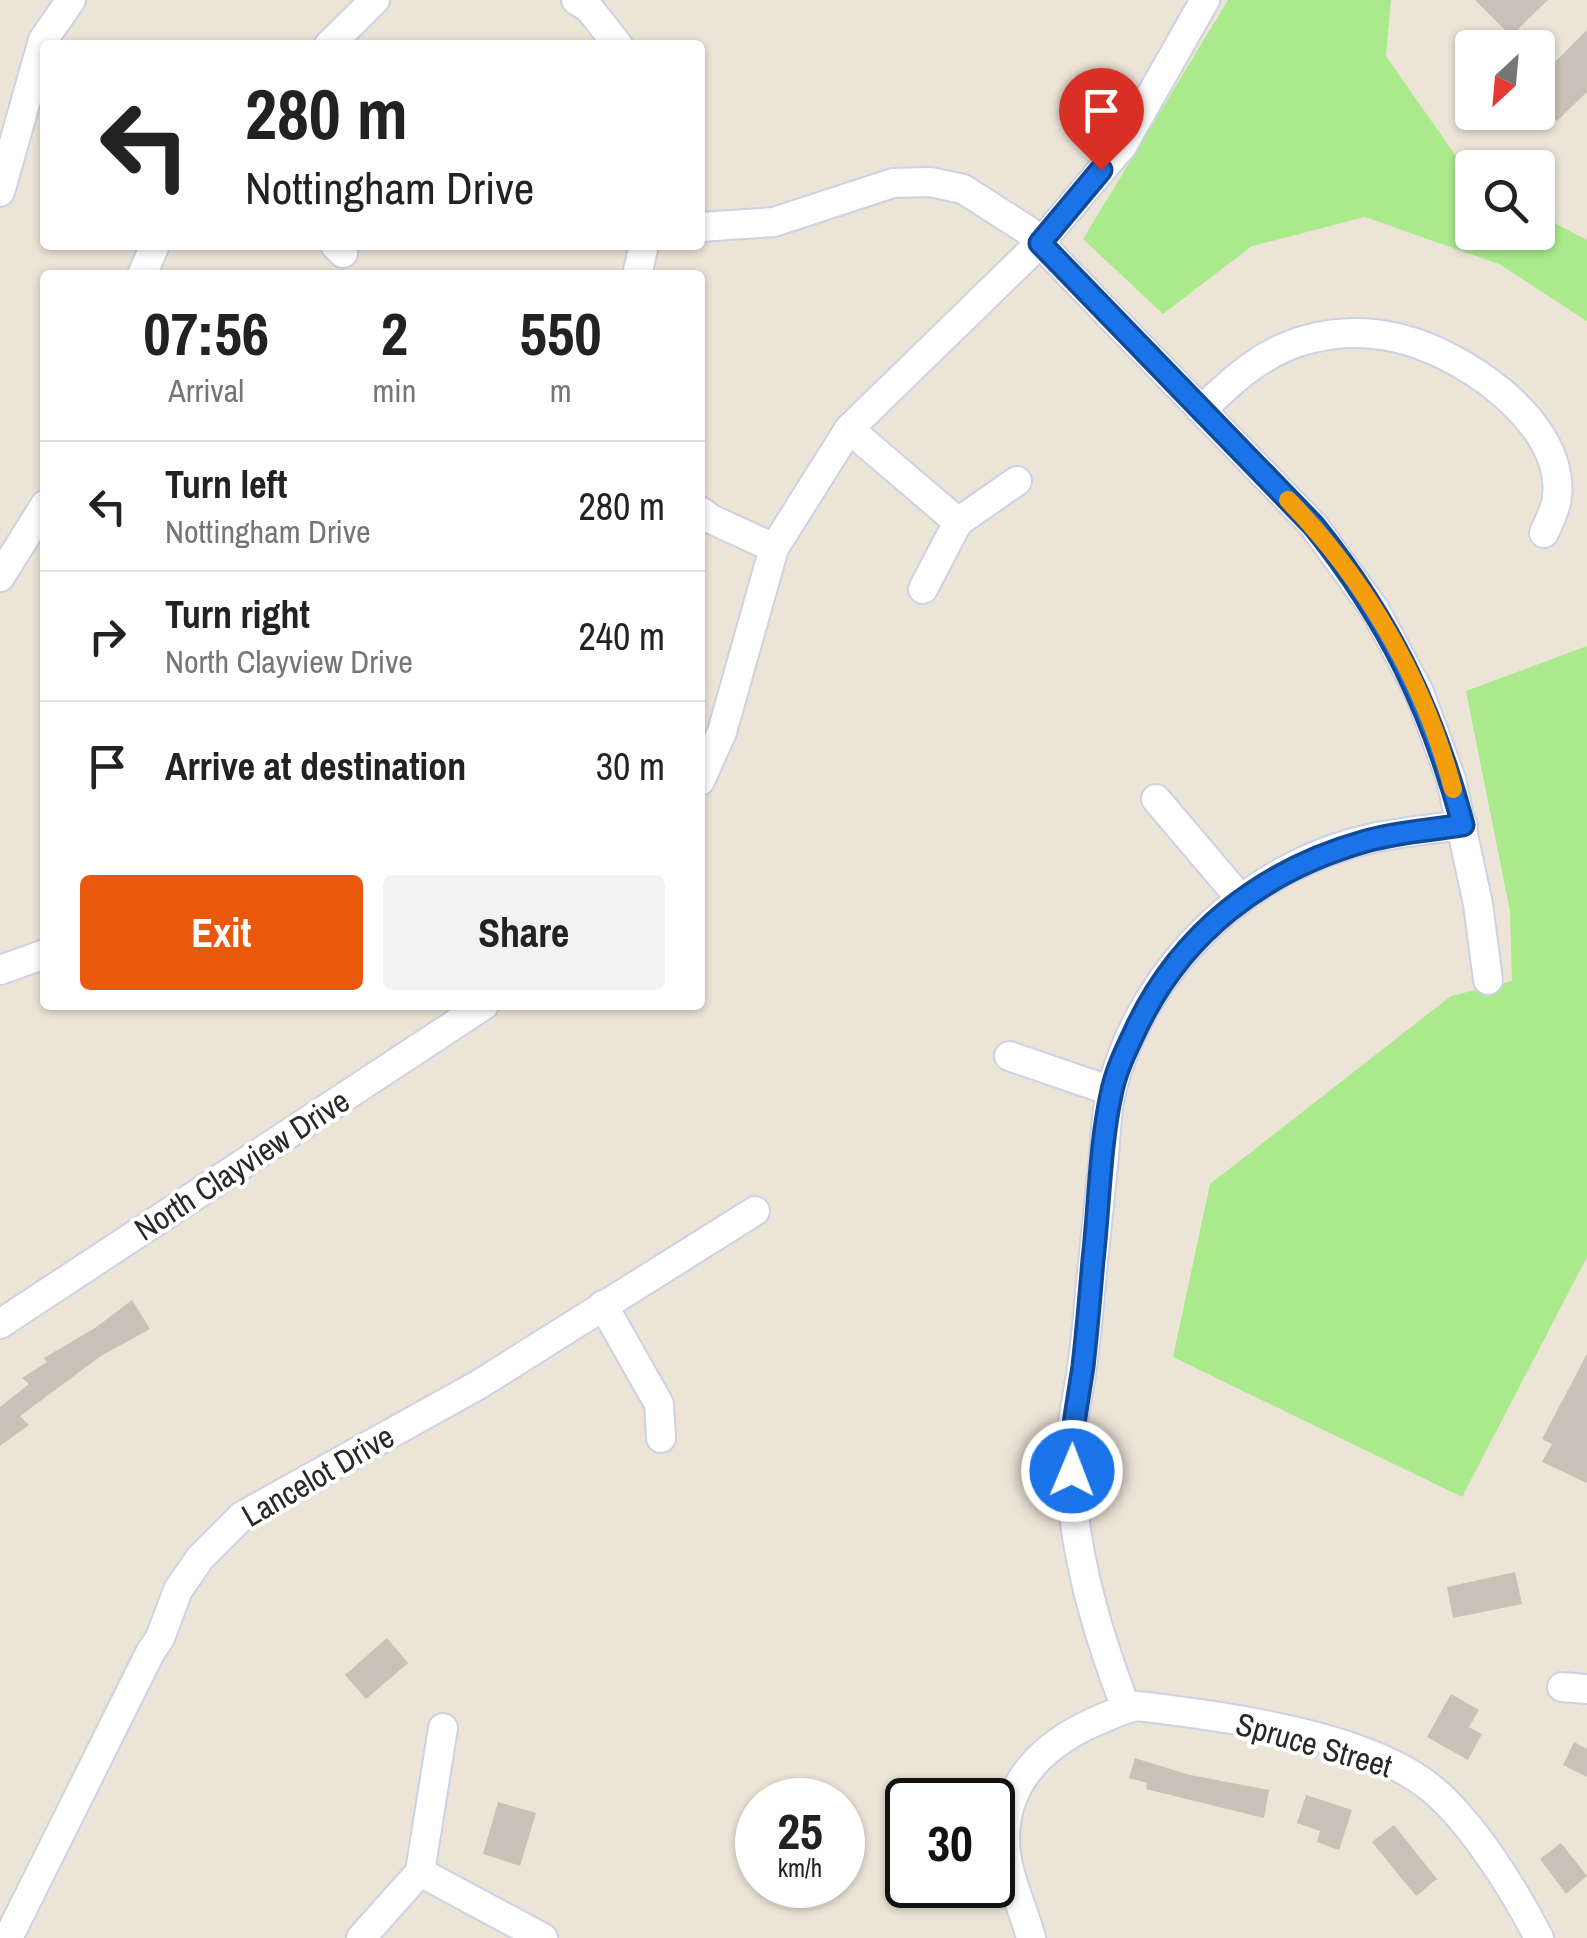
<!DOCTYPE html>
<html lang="en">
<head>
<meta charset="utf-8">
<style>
	:root { --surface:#fff; --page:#f2f2f2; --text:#222; --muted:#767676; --line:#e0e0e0; --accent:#ea580c }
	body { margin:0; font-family:"Archivo Narrow",sans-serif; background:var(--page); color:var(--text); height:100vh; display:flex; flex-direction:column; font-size:38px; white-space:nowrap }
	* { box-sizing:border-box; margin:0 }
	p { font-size:32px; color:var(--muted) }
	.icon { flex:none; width:55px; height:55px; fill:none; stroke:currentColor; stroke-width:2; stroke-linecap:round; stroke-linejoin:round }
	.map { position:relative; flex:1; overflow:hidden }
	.side { position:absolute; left:40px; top:270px; width:665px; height:740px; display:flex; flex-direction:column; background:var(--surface); border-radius:10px; box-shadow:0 2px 8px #0004 }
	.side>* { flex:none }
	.top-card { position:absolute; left:40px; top:40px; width:665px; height:210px; border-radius:10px; box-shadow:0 2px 8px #0004; background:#fff; color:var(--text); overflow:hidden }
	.needle { width:65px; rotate:206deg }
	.fabs { position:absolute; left:1455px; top:30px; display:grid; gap:20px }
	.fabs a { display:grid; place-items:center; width:100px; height:100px; border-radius:10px; background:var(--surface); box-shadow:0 2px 8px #0004; font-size:50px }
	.speed { position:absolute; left:735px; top:1778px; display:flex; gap:20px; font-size:50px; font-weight:700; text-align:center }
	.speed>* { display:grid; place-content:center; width:130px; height:130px; border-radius:50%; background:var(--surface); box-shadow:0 2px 8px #0004; line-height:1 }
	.speed small { font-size:25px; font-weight:400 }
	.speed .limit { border:5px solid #111; border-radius:15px; background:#fff; color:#111 }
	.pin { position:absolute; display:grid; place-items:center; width:85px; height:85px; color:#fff; margin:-102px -42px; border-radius:50% 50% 50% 0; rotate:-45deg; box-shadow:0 0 10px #0007 }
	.pin .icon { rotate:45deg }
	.me { position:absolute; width:110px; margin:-55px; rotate:1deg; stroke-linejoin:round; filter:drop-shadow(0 0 8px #0008) }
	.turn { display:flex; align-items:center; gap:35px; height:210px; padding:0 40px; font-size:45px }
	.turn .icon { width:130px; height:130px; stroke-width:2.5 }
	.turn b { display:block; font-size:70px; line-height:85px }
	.eta { display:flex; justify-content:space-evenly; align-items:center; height:170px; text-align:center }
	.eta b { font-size:60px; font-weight:800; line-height:70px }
	.cta { display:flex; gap:20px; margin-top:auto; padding:20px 40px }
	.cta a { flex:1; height:115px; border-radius:10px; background:var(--accent); color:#fff; font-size:40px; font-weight:800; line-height:115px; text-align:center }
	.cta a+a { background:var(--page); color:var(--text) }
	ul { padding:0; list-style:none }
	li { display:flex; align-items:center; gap:30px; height:130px; padding:0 40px; border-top:2px solid var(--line) }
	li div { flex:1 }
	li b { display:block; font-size:38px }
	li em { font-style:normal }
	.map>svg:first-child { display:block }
	.green { fill:#aaea8d }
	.building { fill:#c8c1b8 }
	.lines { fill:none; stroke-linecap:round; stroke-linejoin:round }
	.minor-casing { stroke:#cdd1e3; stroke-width:32 }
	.minor { stroke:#fff; stroke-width:28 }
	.route-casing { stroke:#114b97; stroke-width:25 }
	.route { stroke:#1a73e8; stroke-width:18 }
	.slow { stroke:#f59e0b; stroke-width:18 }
	.labels { text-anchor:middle; stroke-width:8; stroke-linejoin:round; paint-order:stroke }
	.street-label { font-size:32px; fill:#282828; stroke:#fff }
</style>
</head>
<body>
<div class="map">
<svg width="1587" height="1938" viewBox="0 0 1587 1938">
	<rect width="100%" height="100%" fill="#ede4d8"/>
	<g class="green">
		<polygon points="1228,0 1391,0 1386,56 1472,179 1472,232 1538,232 1538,214 1587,240 1587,321 1499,264 1365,217 1252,246 1163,314 1083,239"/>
		<polygon points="1587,646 1587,1257 1462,1497 1173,1357 1210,1184 1451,996 1512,981 1510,911 1466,691"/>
	</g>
	<g class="building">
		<polygon points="1475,0 1548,0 1511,36"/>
		<polygon points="1587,30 1587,92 1557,121 1538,102 1538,79"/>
		<polygon points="132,1300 150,1329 101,1356 20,1416 29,1425 0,1446 0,1407 29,1384 22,1378 47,1362 44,1358 95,1328"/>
		<polygon points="1587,1354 1587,1483 1542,1462 1552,1444 1542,1439"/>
		<polygon points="1515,1572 1522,1604 1453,1618 1447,1587"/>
		<polygon points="387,1638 408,1663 366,1699 345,1675"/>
		<polygon points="1451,1694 1479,1710 1469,1727 1482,1734 1468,1760 1427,1737"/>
		<polygon points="1574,1742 1587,1749 1587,1777 1563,1765"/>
		<polygon points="1135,1758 1190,1775 1269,1790 1264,1818 1146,1789 1147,1783 1129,1778"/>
		<polygon points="1306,1795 1352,1810 1339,1850 1317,1842 1320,1831 1297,1823"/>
		<polygon points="498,1802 536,1813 520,1866 483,1854"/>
		<polygon points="1394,1825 1437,1879 1416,1896 1372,1842"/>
		<polygon points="1561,1843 1587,1876 1566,1894 1540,1859"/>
	</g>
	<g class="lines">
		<defs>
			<g id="minor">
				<polyline points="576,0 589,8 618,45"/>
				<polyline points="329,45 375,0"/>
				<polyline points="0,192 43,40 71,0"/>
				<polyline points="700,227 774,222 893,183 930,182 963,189 1027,230 1314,526 1375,610 1419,692 1451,779 1478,904 1488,980"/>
				<polyline points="335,245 343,253"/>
				<polyline points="142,275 155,245"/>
				<polyline points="637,275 644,245"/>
				<path d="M1202 410C1233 379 1265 350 1309 339 1336 332 1365 331 1393 337 1457 349 1566 421 1557 497 1556 509 1549 522 1544 533"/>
				<polyline points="849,429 958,522"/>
				<polyline points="700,511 711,519 774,548"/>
				<polyline points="0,577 45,505"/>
				<polyline points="923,589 958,522 1017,481"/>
				<polyline points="700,781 722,732 774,548 849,429 1040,243 1122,146 1205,0"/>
				<polyline points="1156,799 1240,898"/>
				<polyline points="0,970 45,954"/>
				<polyline points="1009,1056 1111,1091"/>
				<polyline points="603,1305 659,1404 661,1438"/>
				<polyline points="0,1324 484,1005"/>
				<polyline points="1562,1687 1587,1689"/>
				<path d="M1126 1708C1094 1625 1067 1532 1071 1442 1072 1417 1079 1392 1082 1367 1086 1342 1088 1317 1090 1292 1095 1247 1099 1201 1104 1156 1106 1133 1106 1111 1112 1088 1144 966 1248 865 1373 838 1402 832 1433 829 1463 825"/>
				<polyline points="420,1872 543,1938"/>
				<polyline points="8,1938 150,1653 160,1638 178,1590 200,1558 242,1516 478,1385 755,1211"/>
				<polyline points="361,1938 420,1872 443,1728"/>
				<path d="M1031 1938C1023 1906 1005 1874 1005 1839 1005 1781 1045 1744 1094 1722 1109 1716 1123 1708 1138 1706 1222 1716 1366 1734 1432 1789 1472 1822 1515 1891 1539 1938"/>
			</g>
		</defs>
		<use href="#minor" class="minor-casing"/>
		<use href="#minor" class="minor"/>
	</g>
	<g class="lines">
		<defs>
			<path id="route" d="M1072 1471C1070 1434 1078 1402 1083 1366 1087 1331 1090 1296 1093 1260 1099 1208 1100 1145 1111 1095 1115 1073 1125 1052 1135 1031 1180 934 1262 870 1366 841 1397 832 1431 830 1463 825 1432 709 1389 620 1314 526L1040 243 1101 170"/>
		</defs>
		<use href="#route" class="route-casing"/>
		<use href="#route" class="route"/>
		<path class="slow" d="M1288 500C1366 580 1424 680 1453 789"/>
	</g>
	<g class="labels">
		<g class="street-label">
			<text transform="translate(242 1165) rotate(-33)" y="11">North Clayview Drive</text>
			<text transform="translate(318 1476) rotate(-30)" y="11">Lancelot Drive</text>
			<text transform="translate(1314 1745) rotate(16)" y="11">Spruce Street</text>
		</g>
	</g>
</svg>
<div class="fabs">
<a><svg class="needle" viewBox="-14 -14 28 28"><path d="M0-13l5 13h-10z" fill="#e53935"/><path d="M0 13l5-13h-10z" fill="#767676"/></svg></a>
<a><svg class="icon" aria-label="search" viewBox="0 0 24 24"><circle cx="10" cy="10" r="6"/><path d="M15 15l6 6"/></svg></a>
</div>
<div class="speed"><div>25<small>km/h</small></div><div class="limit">30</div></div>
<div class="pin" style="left:1101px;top:170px;background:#d93025"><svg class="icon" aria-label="arrive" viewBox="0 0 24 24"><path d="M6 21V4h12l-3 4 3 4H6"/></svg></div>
<svg class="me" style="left:1072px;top:1471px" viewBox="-20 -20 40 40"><circle r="17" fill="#1a73e8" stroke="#fff" stroke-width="3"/><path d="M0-11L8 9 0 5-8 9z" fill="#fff"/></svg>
<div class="top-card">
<div class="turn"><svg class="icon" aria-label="left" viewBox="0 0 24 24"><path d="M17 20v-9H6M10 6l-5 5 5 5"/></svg><div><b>280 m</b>Nottingham Drive</div></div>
</div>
<section class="side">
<div class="eta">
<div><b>07:56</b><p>Arrival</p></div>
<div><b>2</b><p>min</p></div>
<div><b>550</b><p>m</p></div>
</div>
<ul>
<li><svg class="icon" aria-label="left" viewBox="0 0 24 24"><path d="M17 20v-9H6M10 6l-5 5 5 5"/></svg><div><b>Turn left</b><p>Nottingham Drive</p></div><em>280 m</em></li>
<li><svg class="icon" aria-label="right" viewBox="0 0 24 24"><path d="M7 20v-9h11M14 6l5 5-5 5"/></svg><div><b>Turn right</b><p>North Clayview Drive</p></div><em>240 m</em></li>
<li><svg class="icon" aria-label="arrive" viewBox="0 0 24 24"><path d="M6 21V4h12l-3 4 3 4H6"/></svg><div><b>Arrive at destination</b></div><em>30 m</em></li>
</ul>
<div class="cta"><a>Exit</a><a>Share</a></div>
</section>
</div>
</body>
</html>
